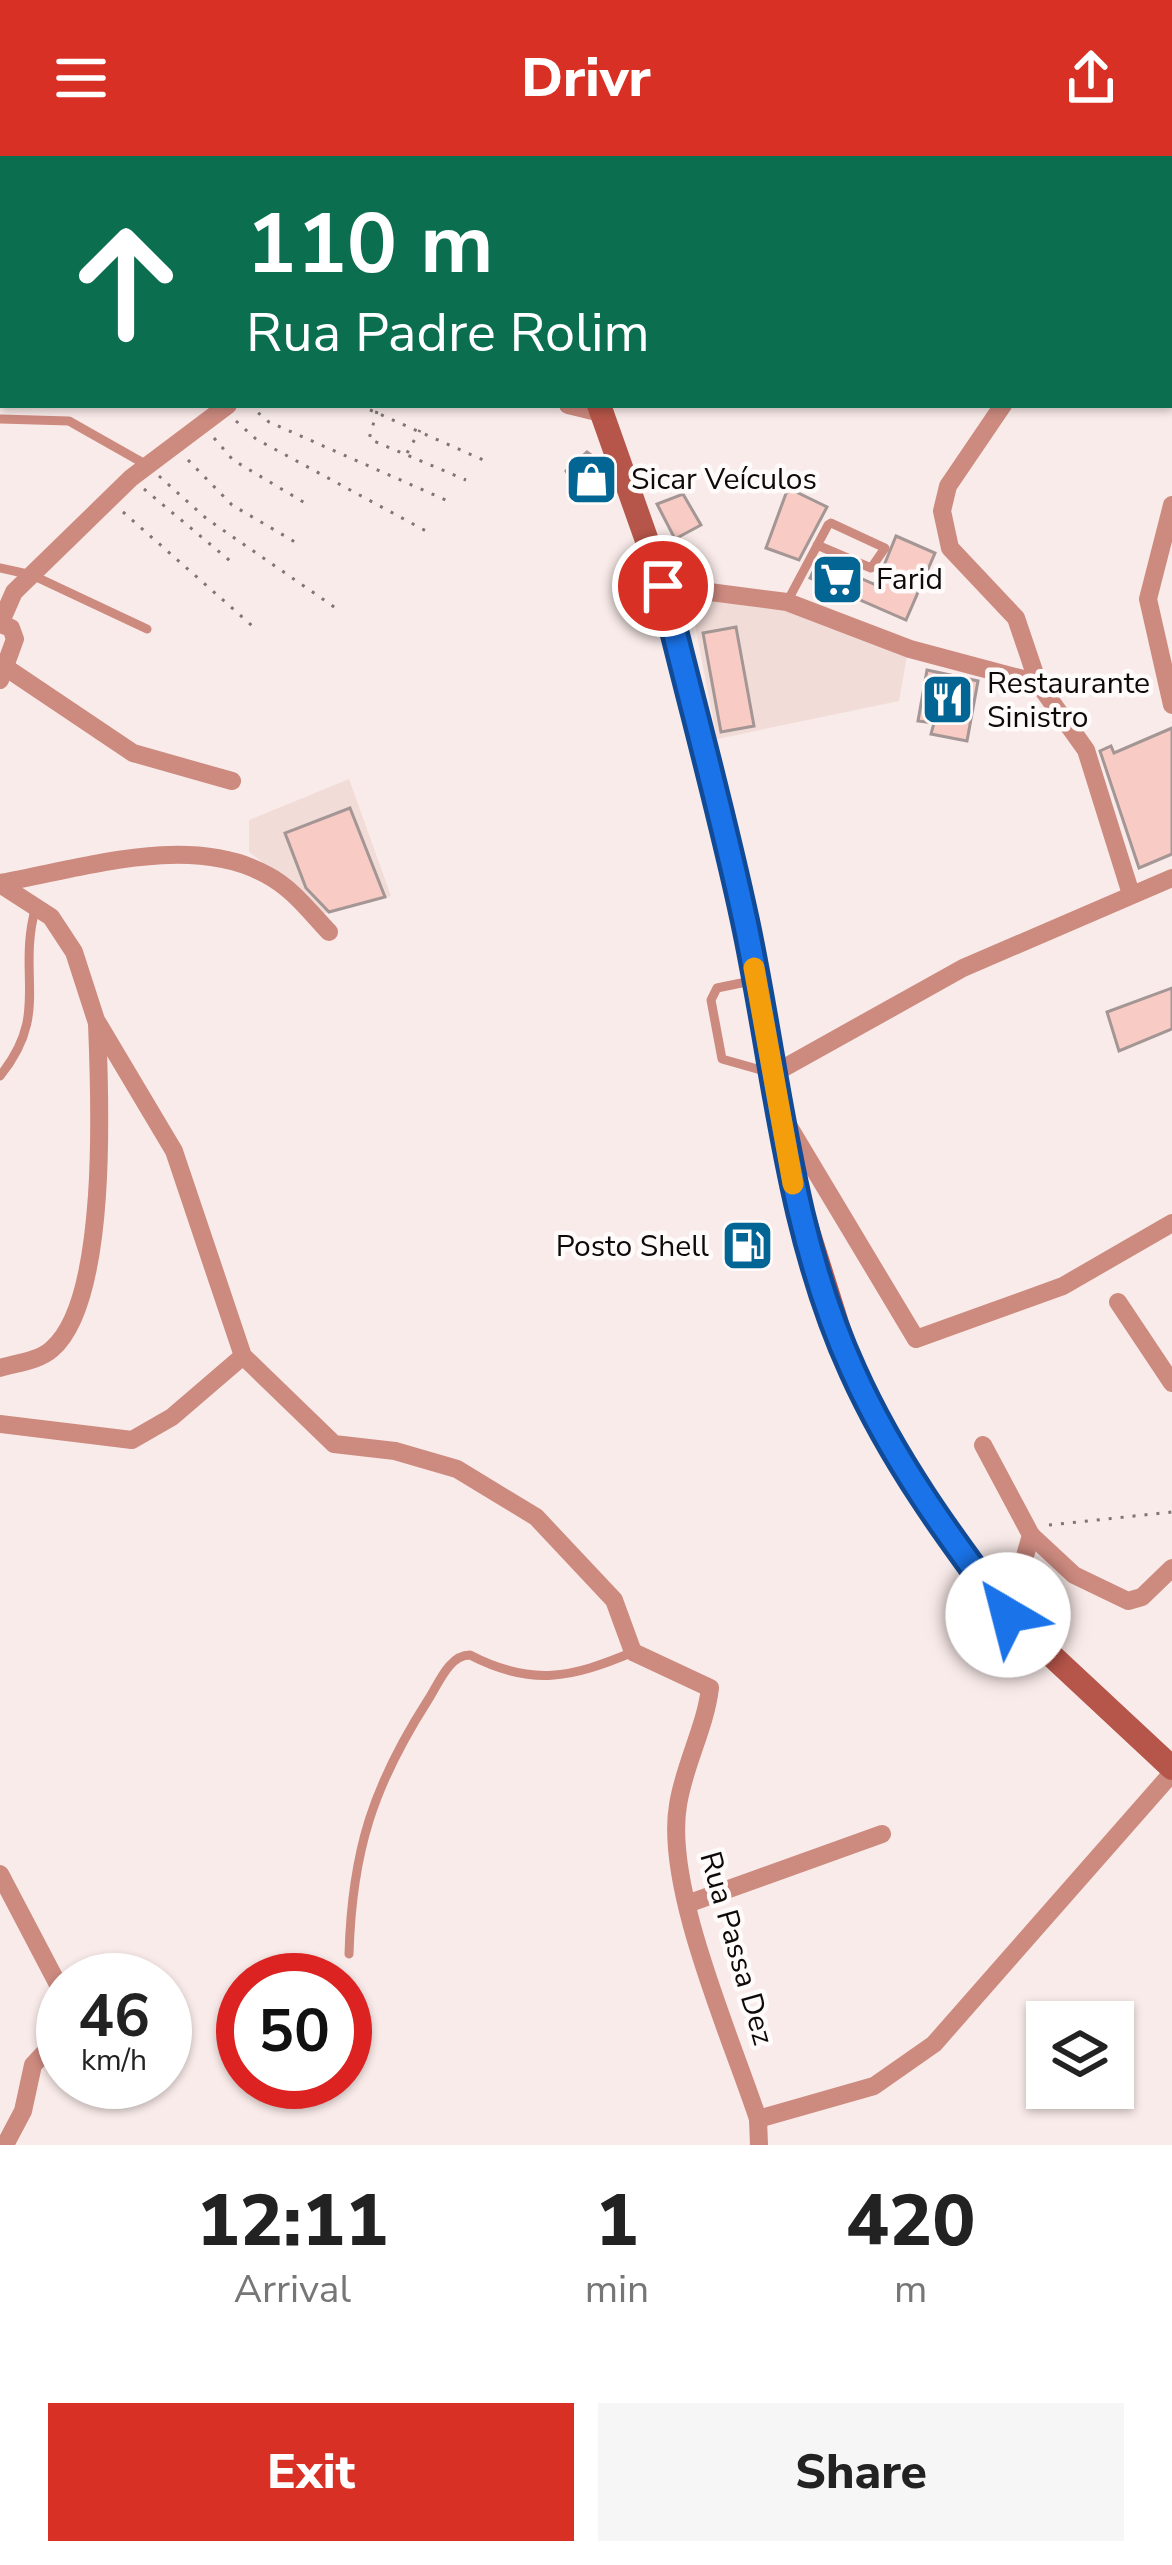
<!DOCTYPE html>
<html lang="en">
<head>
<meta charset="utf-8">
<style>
	:root { --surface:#fff; --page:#f6f6f6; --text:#222; --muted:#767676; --accent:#d93025 }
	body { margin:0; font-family:"Nunito Sans",sans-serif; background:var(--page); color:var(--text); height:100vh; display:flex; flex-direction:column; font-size:45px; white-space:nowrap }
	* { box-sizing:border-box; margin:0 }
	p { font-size:39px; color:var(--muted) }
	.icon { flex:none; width:66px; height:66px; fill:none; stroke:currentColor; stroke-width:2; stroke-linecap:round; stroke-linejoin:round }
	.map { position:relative; height:1989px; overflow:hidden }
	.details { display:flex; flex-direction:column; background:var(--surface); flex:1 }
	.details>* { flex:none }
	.top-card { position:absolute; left:0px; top:0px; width:1173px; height:252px; box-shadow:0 3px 9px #0004; background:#0b6e4f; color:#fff; overflow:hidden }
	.tools { position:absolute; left:1026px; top:1845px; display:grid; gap:24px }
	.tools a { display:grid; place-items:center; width:108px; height:108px; border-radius:0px; background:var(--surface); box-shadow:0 3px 9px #0004; font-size:60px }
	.speed { position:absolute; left:36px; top:1797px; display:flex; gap:24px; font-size:60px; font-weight:700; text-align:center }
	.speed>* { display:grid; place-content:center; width:156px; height:156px; border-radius:50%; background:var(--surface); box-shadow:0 3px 9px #0004; line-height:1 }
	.speed small { font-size:30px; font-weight:400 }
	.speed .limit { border:18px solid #d22; background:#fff; color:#111 }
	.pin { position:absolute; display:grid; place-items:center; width:102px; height:102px; color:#fff; margin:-51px; border:6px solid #fff; border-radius:50%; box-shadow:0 3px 12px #0007 }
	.me { position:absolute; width:132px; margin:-66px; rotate:323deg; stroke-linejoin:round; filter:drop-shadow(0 0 9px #0008) }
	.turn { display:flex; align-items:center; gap:42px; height:252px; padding:0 48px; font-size:54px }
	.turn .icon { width:156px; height:156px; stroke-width:2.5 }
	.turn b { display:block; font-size:84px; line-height:102px }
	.eta { display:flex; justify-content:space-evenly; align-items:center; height:204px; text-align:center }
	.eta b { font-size:72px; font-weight:800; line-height:84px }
	.cta { display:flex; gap:24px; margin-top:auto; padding:24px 48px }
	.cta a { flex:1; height:138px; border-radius:0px; background:var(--accent); color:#fff; font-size:48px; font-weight:800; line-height:138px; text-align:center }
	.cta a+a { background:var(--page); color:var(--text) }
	header { display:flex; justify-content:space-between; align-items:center; height:156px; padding:0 48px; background:var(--accent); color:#fff; font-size:54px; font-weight:800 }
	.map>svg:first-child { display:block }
	.built { fill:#f1dcd8 }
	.building { fill:#f8cbc4; stroke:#a39694; stroke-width:3 }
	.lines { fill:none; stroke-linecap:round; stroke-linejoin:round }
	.path { stroke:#7e7574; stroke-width:3; stroke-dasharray:3 9; stroke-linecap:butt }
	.service { stroke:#cd8a7f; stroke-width:9 }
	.minor { stroke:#cd8a7f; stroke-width:18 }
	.secondary { stroke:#b65549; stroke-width:24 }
	.route-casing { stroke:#114b97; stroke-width:30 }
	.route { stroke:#1a73e8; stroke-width:21 }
	.slow { stroke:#f59e0b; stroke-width:21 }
	.labels { text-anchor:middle; stroke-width:9; stroke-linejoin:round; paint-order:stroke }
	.poi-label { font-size:30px; fill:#0e0a09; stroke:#fefbfa; text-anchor:start }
	.street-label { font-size:30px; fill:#0e0a09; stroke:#fefbfa }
</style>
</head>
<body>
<header><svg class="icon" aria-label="menu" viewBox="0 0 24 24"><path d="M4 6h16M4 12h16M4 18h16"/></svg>Drivr<svg class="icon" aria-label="share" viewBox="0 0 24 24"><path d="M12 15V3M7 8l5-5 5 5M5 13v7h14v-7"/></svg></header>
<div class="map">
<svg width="1172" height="1989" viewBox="0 0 1172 1989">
	<rect width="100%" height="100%" fill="#f9ebe9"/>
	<g class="built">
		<polygon points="707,433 909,488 899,545 717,583 691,448 693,438"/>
		<polygon points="349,623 391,740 315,760 275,716 249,696 249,664"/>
	</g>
	<g class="building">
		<polygon points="587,296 602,307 613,337 586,345 566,315"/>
		<polygon points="788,332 827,351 799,404 766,392"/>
		<polygon points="683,338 701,369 675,383 657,348"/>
		<polygon points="896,380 935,397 906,464 810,422 819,404 876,429"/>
		<polygon points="736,471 754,570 721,576 703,477"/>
		<polygon points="927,514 978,525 967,585 931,578 934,567 918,565"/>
		<polygon points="1172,572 1172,698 1139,712 1100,595 1111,590 1114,597"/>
		<polygon points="350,652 385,741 329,756 306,732 285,677"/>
		<polygon points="1172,832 1172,873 1119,895 1107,856"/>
	</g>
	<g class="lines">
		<g class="path">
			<polyline points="249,249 269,266 448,345"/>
			<polyline points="359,249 490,307"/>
			<polyline points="377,255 369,283 466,324"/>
			<polyline points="236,265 256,283 426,375"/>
			<polyline points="214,282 233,304 310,350"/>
			<polyline points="407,297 420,274"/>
			<polyline points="188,304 232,349 295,386"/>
			<polyline points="159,320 207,363 340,455"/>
			<polyline points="144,333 235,409"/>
			<polyline points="123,356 257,474"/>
			<polyline points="1049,1369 1172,1356"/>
		</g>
		<g class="service">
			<polyline points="0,263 69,265 145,308"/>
			<polyline points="0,412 32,419 147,473"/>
			<polyline points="787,446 828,369 831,367 885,392 871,412 817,389"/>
			<polyline points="756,824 717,832 711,844 722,903 768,916"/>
			<path d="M0 920C51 857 16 821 36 750"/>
			<path d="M349 1798C352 1695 373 1630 428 1544 439 1527 449 1499 470 1499 532 1531 571 1522 633 1496"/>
		</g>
		<g class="minor">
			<polyline points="536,0 539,3"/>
			<polyline points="597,0 597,3"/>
			<polyline points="149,3 163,0"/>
			<polyline points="1106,3 1107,0"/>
			<polyline points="0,4 3,5"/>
			<polyline points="0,126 3,124"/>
			<polyline points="0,146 3,150"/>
			<polyline points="0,179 3,176"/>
			<polyline points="568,249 605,258"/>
			<polyline points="1003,249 948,330 942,355 950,392 1016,462 1038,527 1086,594 1131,738"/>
			<polyline points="1172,349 1148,443 1172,549"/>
			<polyline points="663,430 787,446 910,493 1038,527"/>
			<polyline points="8,513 133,597 232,625"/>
			<polyline points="0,524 15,483 11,472 0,468 14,436 131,322 228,249"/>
			<path d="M0 727C81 713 190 676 267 719 292 732 310 756 329 776"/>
			<path d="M0 728 51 761 74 796 96 864 174 995 243 1200 334 1288 395 1295 457 1313 536 1361 614 1444 633 1496 710 1532C705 1573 684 1609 678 1649 664 1731 731 1881 758 1963L759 1989"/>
			<polyline points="773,918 963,812 1172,722"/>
			<polyline points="786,966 916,1183 1063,1130 1172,1067"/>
			<polyline points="1118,1146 1172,1227"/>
			<path d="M0 1212C16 1207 39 1205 52 1193 109 1144 100 940 97 868"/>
			<polyline points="0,1268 132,1284 172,1261 243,1200"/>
			<polyline points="983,1289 1031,1379 1008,1459"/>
			<polyline points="1031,1379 1074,1419 1128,1445 1142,1441 1172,1412"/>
			<polyline points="0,1718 63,1838"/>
			<polyline points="687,1748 882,1678"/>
			<polyline points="758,1963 874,1930 934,1888 1172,1617"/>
			<polyline points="5,1989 23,1955 33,1909 63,1877"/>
		</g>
		<g class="secondary">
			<polyline points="419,0 422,3"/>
			<polyline points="599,249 663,430 746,766 792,1024 851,1212 892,1292 943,1373 1008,1459 1172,1612"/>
		</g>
	</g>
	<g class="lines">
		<defs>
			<path id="route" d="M663 430C690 542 721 653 745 765 777 915 788 1073 853 1215 893 1304 949 1381 1008 1459"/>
		</defs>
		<use href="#route" class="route-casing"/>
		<use href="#route" class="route"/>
		<polyline class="slow" points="754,812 793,1028"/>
	</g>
	<defs>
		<symbol id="shop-square" viewBox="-11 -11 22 22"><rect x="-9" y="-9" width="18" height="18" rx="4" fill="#026594" stroke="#fefbfa"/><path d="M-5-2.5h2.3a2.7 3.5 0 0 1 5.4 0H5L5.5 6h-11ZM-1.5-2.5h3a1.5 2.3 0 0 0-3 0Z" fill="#fff"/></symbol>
		<symbol id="supermarket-square" viewBox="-11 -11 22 22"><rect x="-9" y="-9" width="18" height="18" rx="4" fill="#026594" stroke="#fefbfa"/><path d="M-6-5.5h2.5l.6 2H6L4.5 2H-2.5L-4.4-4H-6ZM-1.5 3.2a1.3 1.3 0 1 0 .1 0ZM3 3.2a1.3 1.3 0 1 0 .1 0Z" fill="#fff"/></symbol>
		<symbol id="restaurant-square" viewBox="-11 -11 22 22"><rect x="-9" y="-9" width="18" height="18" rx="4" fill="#026594" stroke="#fefbfa"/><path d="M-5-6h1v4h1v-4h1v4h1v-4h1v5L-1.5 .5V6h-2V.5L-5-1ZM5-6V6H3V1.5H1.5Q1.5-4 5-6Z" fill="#fff"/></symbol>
		<symbol id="fuel-square" viewBox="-11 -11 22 22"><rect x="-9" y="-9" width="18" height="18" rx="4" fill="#026594" stroke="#fefbfa"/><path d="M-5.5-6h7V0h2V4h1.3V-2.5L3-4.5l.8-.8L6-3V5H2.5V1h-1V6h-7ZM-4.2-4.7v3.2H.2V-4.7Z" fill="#fff"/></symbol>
	</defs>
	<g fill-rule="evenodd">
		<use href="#shop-square" x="562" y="294" width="59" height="59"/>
		<use href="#supermarket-square" x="808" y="394" width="59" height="59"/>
		<use href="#restaurant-square" x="918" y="514" width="59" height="59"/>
		<use href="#fuel-square" x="718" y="1060" width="59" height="59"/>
	</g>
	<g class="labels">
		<g class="poi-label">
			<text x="631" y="333">Sicar Veículos</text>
			<text x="876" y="433">Farid</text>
			<text x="987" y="537">Restaurante<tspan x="987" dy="34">Sinistro</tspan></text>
			<text x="709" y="1100" text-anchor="end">Posto Shell</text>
		</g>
		<g class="street-label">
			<text transform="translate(737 1792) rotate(74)" y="10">Rua Passa Dez</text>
		</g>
	</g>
</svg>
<div class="tools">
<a><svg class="icon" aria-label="layers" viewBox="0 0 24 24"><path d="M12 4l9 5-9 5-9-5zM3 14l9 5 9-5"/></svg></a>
</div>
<div class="speed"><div>46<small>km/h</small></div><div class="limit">50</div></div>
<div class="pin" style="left:663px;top:430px;background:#d93025"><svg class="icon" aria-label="arrive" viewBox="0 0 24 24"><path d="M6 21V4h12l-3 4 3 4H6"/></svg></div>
<svg class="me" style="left:1008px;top:1459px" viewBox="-20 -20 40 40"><circle r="19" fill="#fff"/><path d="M0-13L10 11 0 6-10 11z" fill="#1a73e8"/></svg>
<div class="top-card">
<div class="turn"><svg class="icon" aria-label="ahead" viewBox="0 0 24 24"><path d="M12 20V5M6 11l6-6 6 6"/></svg><div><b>110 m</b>Rua Padre Rolim</div></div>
</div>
</div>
<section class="details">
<div class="eta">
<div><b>12:11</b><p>Arrival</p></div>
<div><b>1</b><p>min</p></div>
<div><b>420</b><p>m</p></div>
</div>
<div class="cta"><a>Exit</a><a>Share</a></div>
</section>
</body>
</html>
